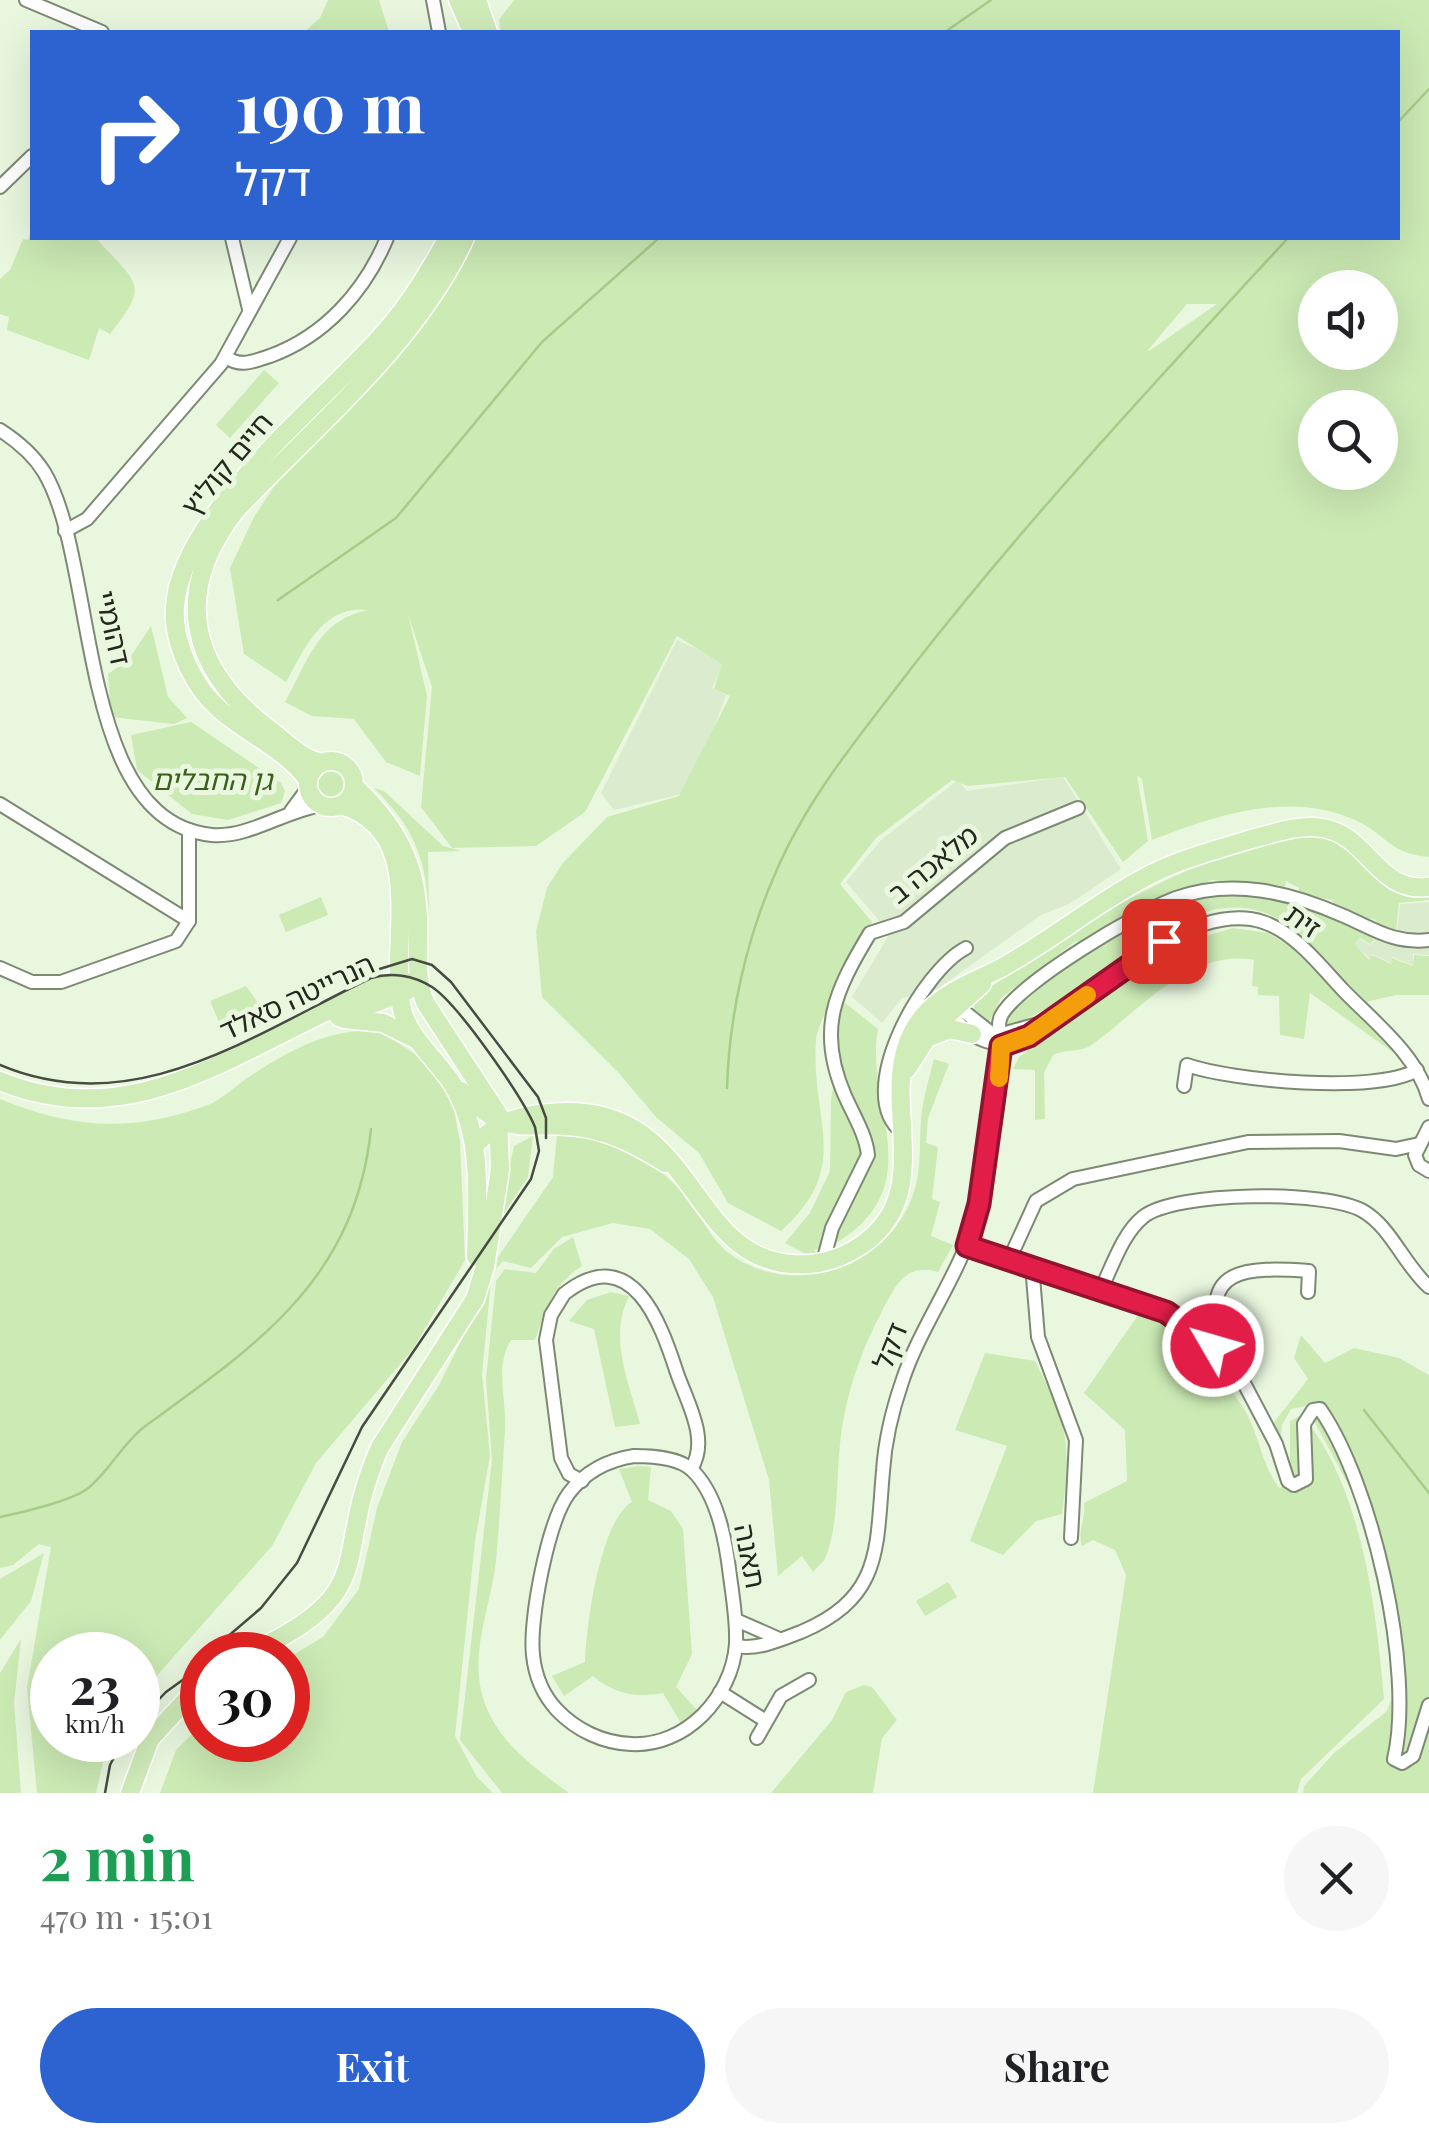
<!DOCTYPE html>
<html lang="en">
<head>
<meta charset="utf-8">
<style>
	:root { --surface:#fff; --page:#f6f6f6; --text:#202124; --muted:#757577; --accent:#2c63d1 }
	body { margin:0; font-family:"Playfair Display","Noto Sans Hebrew",serif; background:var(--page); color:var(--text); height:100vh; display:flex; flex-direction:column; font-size:38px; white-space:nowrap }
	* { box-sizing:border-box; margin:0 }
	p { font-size:32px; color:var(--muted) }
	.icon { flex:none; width:55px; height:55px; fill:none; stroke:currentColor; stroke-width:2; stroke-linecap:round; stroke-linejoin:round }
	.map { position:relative; height:1793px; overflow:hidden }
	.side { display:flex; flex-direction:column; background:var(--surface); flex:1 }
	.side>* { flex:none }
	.banner { position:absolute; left:30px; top:30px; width:1370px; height:210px; border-radius:0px; box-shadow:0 10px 40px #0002; background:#2c63d1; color:#fff; overflow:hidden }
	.tools { position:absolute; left:1298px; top:270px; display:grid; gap:20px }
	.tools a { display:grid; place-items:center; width:100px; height:100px; border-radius:50%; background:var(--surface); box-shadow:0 10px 40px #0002; font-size:50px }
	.speed { position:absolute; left:30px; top:1632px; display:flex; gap:20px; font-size:50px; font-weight:700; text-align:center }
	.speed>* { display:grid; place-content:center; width:130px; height:130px; border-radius:50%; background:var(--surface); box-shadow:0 10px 40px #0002; line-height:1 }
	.speed small { font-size:25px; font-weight:400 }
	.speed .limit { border:15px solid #d22; background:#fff; color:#111 }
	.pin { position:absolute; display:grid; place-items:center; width:85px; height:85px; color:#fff; margin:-42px; border-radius:20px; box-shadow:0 5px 15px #0006 }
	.me { position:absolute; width:110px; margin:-55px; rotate:308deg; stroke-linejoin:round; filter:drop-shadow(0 0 8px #0008) }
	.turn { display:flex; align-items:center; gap:35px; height:210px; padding:0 40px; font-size:45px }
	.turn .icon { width:130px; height:130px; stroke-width:2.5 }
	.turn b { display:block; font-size:70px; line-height:85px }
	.round { display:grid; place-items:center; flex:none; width:105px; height:105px; border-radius:52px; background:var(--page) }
	.overview { display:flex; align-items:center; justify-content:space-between; height:170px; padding:0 40px }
	h1 { font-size:60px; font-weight:700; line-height:75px; color:#1e9e55 }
	.cta { display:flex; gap:20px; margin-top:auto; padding:20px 40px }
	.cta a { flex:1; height:115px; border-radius:60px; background:var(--accent); color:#fff; font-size:40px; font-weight:700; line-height:115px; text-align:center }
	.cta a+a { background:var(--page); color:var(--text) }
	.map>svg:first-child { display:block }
	.built { fill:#daeccd }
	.green { fill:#cbeab4; fill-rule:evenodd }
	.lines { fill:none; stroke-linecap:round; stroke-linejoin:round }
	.stream { stroke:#a6cc89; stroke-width:2.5 }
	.minor-casing { stroke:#7d8974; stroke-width:16 }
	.major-casing { stroke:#fff; stroke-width:21 }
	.minor { stroke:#fff; stroke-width:12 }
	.major { stroke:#d0ecb9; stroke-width:18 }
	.tram { stroke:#464c41; stroke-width:2.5 }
	.route-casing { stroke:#92132f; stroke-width:25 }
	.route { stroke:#e11d48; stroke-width:18 }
	.slow { stroke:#f59e0b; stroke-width:18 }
	.labels { text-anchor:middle; stroke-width:10; stroke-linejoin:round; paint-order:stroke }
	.street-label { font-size:28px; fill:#23281f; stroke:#e9f7df }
	.park-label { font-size:28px; font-style:italic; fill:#3c5e1a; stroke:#e9f7df }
</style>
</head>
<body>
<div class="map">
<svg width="1429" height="1793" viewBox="0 0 1429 1793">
	<rect width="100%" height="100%" fill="#e9f7df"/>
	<g class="built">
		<polygon points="677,640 724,661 712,688 726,695 696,778 682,794 614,810 601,793"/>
		<polygon points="1063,777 1121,869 1071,903 1041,915 936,990 902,998 882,1023 852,997 890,933 846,882 881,840 958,780 967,791"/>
		<polygon points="1429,902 1429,955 1413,954 1413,965 1392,957 1391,963 1372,954 1370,959 1355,944 1360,939 1370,945 1375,941 1366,922 1374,919 1382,931 1397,932 1400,904"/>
	</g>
	<g class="green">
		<polygon points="328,0 379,0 389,32 304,32 320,18"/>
		<path d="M514 0H1429V857C1390 854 1386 834 1355 820 1289 790 1214 816 1152 840L1142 779 1137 775 1148 841 1123 862 1065 777 968 786 952 780 876 838 840 884 872 922C860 947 818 1017 816 1040 810 1122 854 1165 781 1231L728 1203 699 1153 656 1117 618 1072 542 997 536 931 547 888 562 864 607 817 679 796 730 696 714 689 722 664 677 636 585 812 536 846 452 848 421 807 432 687 408 614 427 696 420 776 386 762 354 719 312 716 285 702C309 660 317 620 369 610 323 604 305 648 286 682L244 654 230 568 254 517 288 465 471 238H1398V32H501L499 20ZM1315 288H1380V352H1315ZM1187 304H1217L1149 351 1148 350ZM1315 408H1380V472H1315Z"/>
		<path d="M32 225V238H96C136 284 152 282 110 334L99 328 89 360 7 330 9 317 0 314V279L10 270 23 239 28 240Z"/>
		<polygon points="264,370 279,383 230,438 216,425"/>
		<polygon points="151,626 168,697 187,718 174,724 111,717 108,674 129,659"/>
		<polygon points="191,722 281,783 285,791 281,803 228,820 192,814 137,770 131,735"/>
		<circle cx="331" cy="784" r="18"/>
		<path d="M374 788 384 791 443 846 461 851 428 852 429 923C427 862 418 832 374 788Z"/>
		<path d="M1321 834C1370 856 1370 891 1429 893V900L1399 903 1396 930H1382L1374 918 1366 921 1336 908 1332 900 1298 894 1299 888 1286 881 1284 891 1213 880 1162 897 1082 943 1076 941 1001 998 988 1025 973 1011 975 998C1079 926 1192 847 1321 834Z"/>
		<path d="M1206 892C1248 894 1351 904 1374 940L1370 944 1360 938 1355 944 1369 960 1372 955 1391 964 1392 958 1413 966 1414 955 1429 956V995H1396L1366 1002C1340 975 1314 943 1283 922 1189 861 1087 1010 1001 1027 1009 1007 1023 1004 1038 990 1089 946 1144 917 1206 892Z"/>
		<polygon points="321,897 328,915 286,932 279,915"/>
		<path d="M1233 928 1268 933 1291 947 1397 1055 1310 993 1304 1039 1280 1035 1279 996 1258 995V987L1252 986 1254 960C1189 948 1138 1013 1090 1046 1081 1052 1064 1049 1053 1055L1044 1073 1045 1119 1035 1120V1070L1013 1069 1019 1057 1179 944Z"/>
		<polygon points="246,986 263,1010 222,1029 210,1001"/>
		<path d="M840 999 878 1029C865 1096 919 1168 861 1224 847 1237 833 1247 814 1250L826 1265 785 1243 810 1213 830 1171 831 1099 838 1059 834 1027Z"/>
		<path d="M379 1030 427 1062 453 1104 460 1142 465 1260 413 1349 316 1463 272 1546 138 1697V1655H52V1740H108L96 1793H37L27 1688 51 1547 39 1544 13 1565 0 1568V1099C73 1129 132 1133 208 1105 221 1100 234 1087 246 1079 289 1050 327 1029 379 1030Z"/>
		<path d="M934 1059 949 1064 928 1118 926 1143 938 1147 932 1199 940 1202 931 1236 953 1245 938 1272C906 1262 895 1286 882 1311 860 1353 845 1396 840 1444 836 1481 839 1525 825 1559L813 1572 802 1556 778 1576 769 1480 713 1297 689 1259 650 1229 613 1223 562 1237 531 1268 503 1261 496 1269 498 1257 553 1177 557 1134C611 1136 661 1161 693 1206 705 1223 713 1242 730 1254 794 1301 888 1266 913 1195 922 1170 919 1144 921 1119 923 1099 929 1079 934 1059Z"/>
		<polygon points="533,1136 528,1177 497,1224 514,1146"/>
		<path d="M573 1237 582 1266C551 1286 547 1308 535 1340H511C494 1367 507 1400 505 1430 502 1474 500 1518 496 1561 491 1606 469 1652 483 1698 497 1742 533 1767 569 1793H502L460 1740 492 1460 486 1379 496 1281 505 1269 536 1273 554 1249Z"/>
		<polygon points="491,1281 482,1374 490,1456 475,1541 455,1736 477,1777 493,1793 160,1793 176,1750 202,1724 202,1740 288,1740 288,1658 323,1637 359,1589 377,1508 402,1442 438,1387"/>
		<path d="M611 1292 629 1296C608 1338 629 1382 640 1424L615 1427 594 1329 569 1321 587 1300Z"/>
		<path d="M1143 1308C1181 1338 1217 1367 1244 1409 1259 1432 1262 1469 1280 1488L1290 1480V1421L1302 1415C1363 1488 1376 1609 1384 1699L1301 1779 1297 1793H1093L1126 1575 1115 1550 1093 1540 1082 1546C1077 1531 1086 1519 1084 1503L1127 1481 1125 1430 1084 1393Z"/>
		<polygon points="1301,1335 1325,1363 1354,1348 1399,1358 1429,1375 1429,1793 1303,1793 1304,1786 1334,1753 1387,1711 1395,1690 1379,1574 1356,1499 1306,1406 1291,1409 1282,1425 1278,1474 1268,1430 1308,1379 1294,1358"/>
		<path d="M985 1353 1035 1361C1068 1426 1072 1442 1062 1514L1036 1521 1003 1555 970 1541 1007 1446 955 1430Z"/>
		<path d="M640 1466 651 1467 648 1500 671 1511 683 1529 692 1654 676 1687 697 1710 681 1723 663 1693C636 1698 614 1694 593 1676L564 1696 552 1676 585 1662C586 1627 600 1520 632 1502L619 1469Z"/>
		<polygon points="44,1553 31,1601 0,1640 0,1579"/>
		<polygon points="948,1582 957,1597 925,1616 916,1601"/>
		<polygon points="21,1639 14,1703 21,1793 0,1793 0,1673"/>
		<polygon points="864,1685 872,1687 897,1720 882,1738 873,1793 771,1793 832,1720 846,1692"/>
	</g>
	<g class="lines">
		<g class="stream">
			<polyline points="945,32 991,0"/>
			<polyline points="1398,122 1429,89"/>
			<polyline points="278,600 396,518 542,342 659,238"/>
			<path d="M727 1088C729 1017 746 940 775 874 808 796 862 733 913 666 1030 516 1160 377 1288 238"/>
			<polyline points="1364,1410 1429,1493"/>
			<path d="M0 1517C20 1513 71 1501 87 1489 109 1472 122 1444 144 1427 258 1344 355 1280 371 1129"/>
		</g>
		<defs>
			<g id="minor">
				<polyline points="26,0 102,32"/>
				<polyline points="433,0 439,32"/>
				<polyline points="0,187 32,156"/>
				<polyline points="232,238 249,309"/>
				<path d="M226 357C241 368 254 361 270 356 325 336 365 291 387 238"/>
				<path d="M0 430C17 441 33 454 44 472 99 563 75 822 212 835 249 838 286 810 322 805"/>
				<polyline points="65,531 87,519 221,364 290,238"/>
				<polyline points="0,804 189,921"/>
				<polyline points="291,811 308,788"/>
				<polyline points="0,968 32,982 61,982 176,941 189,921 189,830"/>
				<polyline points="952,1002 995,1036 1038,1024"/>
				<path d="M947 1005C962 1037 997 1054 1029 1037 1085 997 1190 898 1263 922 1296 933 1321 967 1344 991 1375 1023 1417 1055 1429 1099"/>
				<path d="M1184 1086 1187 1065C1233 1081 1375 1094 1417 1070"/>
				<polyline points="1429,1127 1415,1155 1419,1165 1429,1171"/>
				<path d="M902 1132C852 1093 923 970 966 948"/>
				<path d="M967 1246 1165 1311 1217 1347H1225C1194 1266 1248 1267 1309 1271L1308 1292"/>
				<polyline points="1010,1258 1036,1201 1073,1179 1248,1142 1339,1141 1396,1149 1419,1144"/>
				<path d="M823 1262 832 1228 868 1155C866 1135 853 1114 845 1096 816 1030 835 991 870 933L904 922 1005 838 1078 808"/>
				<polyline points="1032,1265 1038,1337 1076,1440 1071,1538"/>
				<path d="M1100 1291C1112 1268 1122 1234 1143 1217 1175 1191 1327 1190 1363 1211 1391 1227 1404 1265 1429 1287"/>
				<path d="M1225 1347 1276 1444 1288 1481 1294 1485 1306 1479 1304 1424 1313 1410 1320 1409C1372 1484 1415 1670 1394 1759L1402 1763 1413 1756 1429 1705"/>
				<path d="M634 1456C651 1456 678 1457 692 1470 718 1495 726 1542 730 1576 733 1599 737 1621 736 1644 732 1697 686 1747 631 1744 603 1743 576 1730 557 1710 543 1695 535 1675 533 1655 529 1620 548 1521 569 1493 585 1472 608 1460 634 1456Z"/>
				<path d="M582 1481 569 1474 561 1458 546 1340 551 1315 564 1294C632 1240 661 1324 677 1373 687 1402 710 1440 691 1469"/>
				<polyline points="736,1620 777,1638"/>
				<path d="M736 1646C758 1650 780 1640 801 1632 883 1597 876 1549 883 1471 885 1441 892 1411 902 1382 922 1320 967 1267 979 1202 989 1154 1001 1101 1001 1053 1001 1040 996 1027 1001 1016 1018 983 1140 911 1176 898 1232 878 1290 892 1344 916 1374 929 1394 944 1429 940"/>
				<polyline points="720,1692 766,1721"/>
				<polyline points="757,1738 781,1696 809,1680"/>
			</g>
			<g id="major">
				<polyline points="458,0 472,32"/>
				<polyline points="477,0 488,32"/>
				<circle cx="331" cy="784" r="23"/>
				<path d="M321 763C302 759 286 742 270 730 189 669 172 593 235 511 314 427 416 345 465 238"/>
				<path d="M308 780C280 741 225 727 199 686 184 663 173 634 175 607 180 514 326 400 385 332 410 304 430 270 448 238"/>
				<path d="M341 805C431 832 388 943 402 1009 408 1037 438 1061 453 1085 484 1137 477 1199 476 1257"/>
				<polyline points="339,1017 408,990"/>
				<polyline points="344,1019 383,1023 413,1038"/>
				<polyline points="929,1037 950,1029 972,1034"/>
				<polyline points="907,1069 933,1028 982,984"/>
				<path d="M0 1081C127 1133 226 1058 338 1006 358 996 386 977 409 982"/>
				<path d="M461 1091C514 1143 522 1118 584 1128 614 1133 640 1147 665 1163"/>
				<path d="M475 1145C495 1123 520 1115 549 1113 696 1098 685 1256 791 1264 817 1266 842 1259 863 1244 947 1185 861 1075 930 1009 951 989 976 981 1001 968 1056 938 1105 895 1162 869 1190 856 1220 849 1248 840 1272 834 1298 824 1322 828 1369 835 1377 894 1429 887"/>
				<path d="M246 1655C386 1590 329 1563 380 1447L475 1299 485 1267 500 1170 498 1114 426 1004C416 983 418 959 418 936 420 871 401 830 354 786"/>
				<polyline points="130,1793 150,1739 202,1683"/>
			</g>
		</defs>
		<use href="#minor" class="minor-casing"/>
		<use href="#major" class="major-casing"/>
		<use href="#minor" class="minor"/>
		<use href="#major" class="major"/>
		<g class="tram">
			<polyline points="373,971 412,959 432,965 451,982 538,1097 546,1118 546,1138"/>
			<path d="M0 1065C134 1122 252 1035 371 978 391 972 413 975 432 987 458 1004 522 1096 535 1127L539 1151 531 1179 362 1427 297 1563 261 1608 206 1655"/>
			<polyline points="138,1721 166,1692 202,1666"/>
			<polyline points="105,1793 110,1765 123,1740"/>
		</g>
	</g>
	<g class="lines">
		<defs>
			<polyline id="route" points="1164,941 1029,1036 1001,1046 979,1204 967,1246 1166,1312 1213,1346"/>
		</defs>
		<use href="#route" class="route-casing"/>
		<use href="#route" class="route"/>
		<polyline class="slow" points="999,1078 1001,1046 1029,1036 1087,995"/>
	</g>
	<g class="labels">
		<g class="street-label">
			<text transform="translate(227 464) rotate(-50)" y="10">חיים קוליץ</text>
			<text transform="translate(113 628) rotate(77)" y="10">דהומיי</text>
			<text transform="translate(933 864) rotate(-39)" y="10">מלאכה ב</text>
			<text transform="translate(1303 921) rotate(36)" y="10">זית</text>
			<text transform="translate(297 997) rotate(-25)" y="10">הנרייטה סאלד</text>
			<text transform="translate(890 1346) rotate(-68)" y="10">דקל</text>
			<text transform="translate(750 1556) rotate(79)" y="10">תאנה</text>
		</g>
		<g class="park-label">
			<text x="212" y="790">גן החבלים</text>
		</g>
	</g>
</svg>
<div class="tools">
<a><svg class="icon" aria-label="sound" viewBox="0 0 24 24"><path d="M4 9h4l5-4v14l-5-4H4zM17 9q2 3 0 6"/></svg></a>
<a><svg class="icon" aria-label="search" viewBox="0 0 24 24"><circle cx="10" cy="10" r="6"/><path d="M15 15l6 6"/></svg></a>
</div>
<div class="speed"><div>23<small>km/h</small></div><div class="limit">30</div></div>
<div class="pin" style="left:1164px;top:941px;background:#d93025"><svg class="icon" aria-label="arrive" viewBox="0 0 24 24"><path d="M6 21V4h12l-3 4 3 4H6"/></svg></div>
<svg class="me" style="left:1213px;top:1346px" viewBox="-20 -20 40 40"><circle r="17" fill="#e11d48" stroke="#fff" stroke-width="3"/><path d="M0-11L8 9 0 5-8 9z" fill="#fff"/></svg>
<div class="banner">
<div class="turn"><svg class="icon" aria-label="right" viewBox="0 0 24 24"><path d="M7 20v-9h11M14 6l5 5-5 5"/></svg><div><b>190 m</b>דקל</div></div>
</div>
</div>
<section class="side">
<div class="overview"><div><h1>2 min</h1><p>470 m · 15:01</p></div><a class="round"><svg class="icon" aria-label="close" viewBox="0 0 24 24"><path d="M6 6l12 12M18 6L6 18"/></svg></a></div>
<div class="cta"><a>Exit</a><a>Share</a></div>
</section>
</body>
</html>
